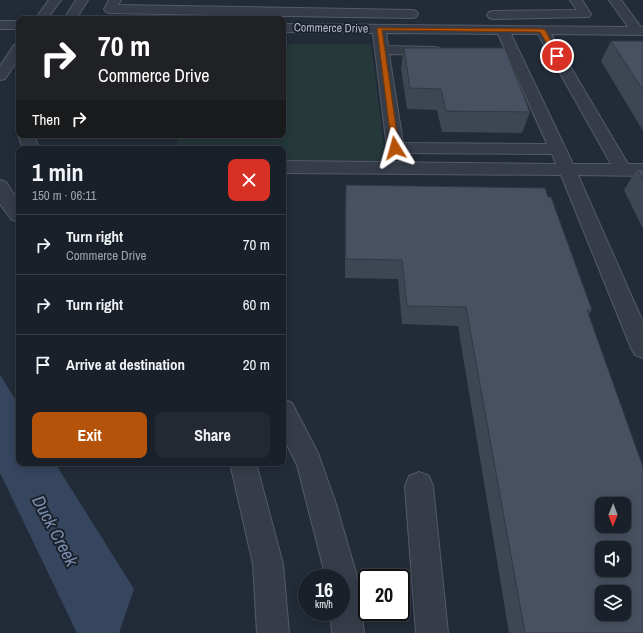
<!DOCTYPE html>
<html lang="en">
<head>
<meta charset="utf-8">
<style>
	:root { --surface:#1a202a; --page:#232832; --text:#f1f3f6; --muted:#9fa3a8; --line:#383e47; --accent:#b45309 }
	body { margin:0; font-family:"Archivo Narrow",sans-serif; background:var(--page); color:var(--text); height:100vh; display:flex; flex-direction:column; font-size:15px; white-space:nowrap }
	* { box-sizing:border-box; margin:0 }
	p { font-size:13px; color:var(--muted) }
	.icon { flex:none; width:22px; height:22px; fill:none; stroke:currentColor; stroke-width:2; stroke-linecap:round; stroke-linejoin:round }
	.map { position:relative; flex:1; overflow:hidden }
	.sheet { position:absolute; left:16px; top:146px; width:270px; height:320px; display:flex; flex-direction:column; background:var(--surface); border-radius:8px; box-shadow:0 2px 10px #0003,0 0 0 1px var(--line) }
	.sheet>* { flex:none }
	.banner { position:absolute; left:16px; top:16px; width:270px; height:122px; border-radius:8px; box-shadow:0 2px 10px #0003,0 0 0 1px var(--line); background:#202124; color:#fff; overflow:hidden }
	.needle { width:26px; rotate:181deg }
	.tools { position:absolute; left:595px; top:497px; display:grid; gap:8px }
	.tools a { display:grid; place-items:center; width:36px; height:36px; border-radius:8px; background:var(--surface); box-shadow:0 2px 10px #0003,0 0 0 1px var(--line); font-size:20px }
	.speed { position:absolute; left:298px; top:569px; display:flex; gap:8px; font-size:20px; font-weight:700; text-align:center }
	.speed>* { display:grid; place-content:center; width:52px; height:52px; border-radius:50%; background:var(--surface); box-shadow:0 2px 10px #0003,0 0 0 1px var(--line); line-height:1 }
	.speed small { font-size:10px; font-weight:400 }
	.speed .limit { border:2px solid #111; border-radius:6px; background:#fff; color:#111 }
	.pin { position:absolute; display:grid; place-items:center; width:34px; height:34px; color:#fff; margin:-17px; border:2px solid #fff; border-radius:50%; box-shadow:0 1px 4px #0007 }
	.me { position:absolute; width:44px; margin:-22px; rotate:352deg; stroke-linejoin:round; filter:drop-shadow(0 0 3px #0008) }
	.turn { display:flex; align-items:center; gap:14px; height:84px; padding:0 16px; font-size:18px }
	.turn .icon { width:52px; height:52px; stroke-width:2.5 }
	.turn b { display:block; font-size:28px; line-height:34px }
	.then { display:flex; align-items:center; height:38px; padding:0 16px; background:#0003; gap:8px; font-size:15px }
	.round { display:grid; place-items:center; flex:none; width:42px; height:42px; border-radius:8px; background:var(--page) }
	.headline { display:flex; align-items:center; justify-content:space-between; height:68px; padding:0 16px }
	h1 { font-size:24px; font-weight:700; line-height:30px }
	.cta { display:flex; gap:8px; margin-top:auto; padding:8px 16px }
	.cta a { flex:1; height:46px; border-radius:8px; background:var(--accent); color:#fff; font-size:16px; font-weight:700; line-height:46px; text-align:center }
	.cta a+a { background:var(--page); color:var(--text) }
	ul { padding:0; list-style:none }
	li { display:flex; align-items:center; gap:12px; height:60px; padding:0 16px; border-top:1px solid var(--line) }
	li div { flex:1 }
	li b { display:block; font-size:15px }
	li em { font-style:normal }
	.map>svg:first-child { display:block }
	.green { fill:#25383a }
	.water { fill:#36465f }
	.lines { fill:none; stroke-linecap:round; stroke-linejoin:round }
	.minor-casing { stroke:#545a67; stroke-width:2 }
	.minor { fill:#363d49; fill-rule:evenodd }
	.wall { fill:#3e4653 }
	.building { fill:#485161; stroke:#323944; fill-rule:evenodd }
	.route { fill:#b45309; stroke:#753606 }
	.labels { text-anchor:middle; stroke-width:4; stroke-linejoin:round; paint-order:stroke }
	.far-street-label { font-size:12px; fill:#b1b7c5; stroke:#1b222d }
	.near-water-label { font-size:18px; font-style:italic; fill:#7a8dac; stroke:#1b222d }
</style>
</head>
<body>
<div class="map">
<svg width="643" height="633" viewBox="0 0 643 633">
	<rect width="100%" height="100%" fill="#222b38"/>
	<polygon class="green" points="283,44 371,44 386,163 283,163 283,149 175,149 179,135 283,135"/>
	<polygon class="water" points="0,375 19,405 19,463 55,463 134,589 119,633 77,633 0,473"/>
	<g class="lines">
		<defs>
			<g id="minor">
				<polygon points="49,0 61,0 47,19 35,19"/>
				<polygon points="76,0 88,0 76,19 64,19"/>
				<polygon points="109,0 121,0 118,5 412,10 416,11 418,14 416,17 412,18 228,15 227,19 215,19 216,15 110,13 106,12 104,9"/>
				<polygon points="570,0 582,0 591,14 589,17 493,19 489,18 487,15 489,12 493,11 577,10"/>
				<path d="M609 0H621L641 27H643V35L551 34 628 164H643V176L578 175 643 322V358L635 355 631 348 561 175 283 173V161L556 164 552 154 395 153 389 152 387 148 373 33 283 32V24L628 27ZM386 33 498 34 547 144 403 143 389 54 434 55 439 54 441 51 439 48 434 47 388 46ZM511 34H538L611 164H573Z"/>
				<rect x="0" y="21" width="19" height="8"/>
				<polygon points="19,44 19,58 5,79 0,80 0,66 14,45"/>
				<polygon points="19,133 19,135 34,135 39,149 23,149 18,135"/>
				<polygon points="0,180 6,182 19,202 19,222 12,220 0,204"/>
				<polygon points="283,399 292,403 318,453 336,504 356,573 364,633 332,633 330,612 341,612 341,578 326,578 297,465 283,437"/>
				<polygon points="230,463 256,463 283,564 289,633 257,633 253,564"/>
				<polygon points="419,472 429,476 433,486 448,633 416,633 405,486 409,476"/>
			</g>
		</defs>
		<use href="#minor" class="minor-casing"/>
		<use href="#minor" class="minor"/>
	</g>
	<g class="wall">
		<polygon points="611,41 643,41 643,131 601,61"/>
		<polygon points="404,48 530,112 522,133 442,132 437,110 407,109 401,68"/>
		<polygon points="637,169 643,169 643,229 624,190"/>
		<polygon points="346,185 592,310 589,314 643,633 509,633 458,326 402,324 398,279 345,278 345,206"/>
	</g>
	<g class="building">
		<polygon points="611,41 643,41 643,90"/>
		<polygon points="404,48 505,48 530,112 446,111 441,89 410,88"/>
		<polygon points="637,169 643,169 643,180"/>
		<path d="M346 185 545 188 548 197H551L592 310H587L643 467V633H525L466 307 407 306 402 260 346 259ZM602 504H624V526H602ZM602 548H624V570H602ZM602 592H624V614H602Z"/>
	</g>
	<polygon class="route" points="377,28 542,29 545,30 559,56 555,57 540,32 382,30 399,148 395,150 392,148"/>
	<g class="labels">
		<g class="far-street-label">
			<text transform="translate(331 28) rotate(1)" y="4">Commerce Drive</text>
		</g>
		<g class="near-water-label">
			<text transform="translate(55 531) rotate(62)" y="6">Duck Creek</text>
		</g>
	</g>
</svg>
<div class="tools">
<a><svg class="needle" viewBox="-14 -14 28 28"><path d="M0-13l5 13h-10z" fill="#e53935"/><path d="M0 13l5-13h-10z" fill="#9fa3a8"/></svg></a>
<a><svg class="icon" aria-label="sound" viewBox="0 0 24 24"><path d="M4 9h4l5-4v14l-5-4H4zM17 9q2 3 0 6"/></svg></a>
<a><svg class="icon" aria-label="layers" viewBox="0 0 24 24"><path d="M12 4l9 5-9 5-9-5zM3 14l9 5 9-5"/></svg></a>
</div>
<div class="speed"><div>16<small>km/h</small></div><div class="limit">20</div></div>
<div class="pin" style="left:557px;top:56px;background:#d93025"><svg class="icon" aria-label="arrive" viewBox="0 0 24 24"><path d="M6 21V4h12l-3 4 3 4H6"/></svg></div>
<svg class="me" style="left:395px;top:148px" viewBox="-20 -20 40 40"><path d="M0-17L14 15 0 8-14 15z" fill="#b45309" stroke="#fff" stroke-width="4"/></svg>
<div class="banner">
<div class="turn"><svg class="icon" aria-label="right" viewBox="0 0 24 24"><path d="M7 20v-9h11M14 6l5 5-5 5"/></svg><div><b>70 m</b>Commerce Drive</div></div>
<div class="then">Then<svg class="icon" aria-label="right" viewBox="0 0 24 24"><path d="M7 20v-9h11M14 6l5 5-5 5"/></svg></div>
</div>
<section class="sheet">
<div class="headline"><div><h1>1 min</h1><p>150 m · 06:11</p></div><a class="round" style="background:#d93025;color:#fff"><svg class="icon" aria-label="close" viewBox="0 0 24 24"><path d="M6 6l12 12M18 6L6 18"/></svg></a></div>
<ul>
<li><svg class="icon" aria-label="right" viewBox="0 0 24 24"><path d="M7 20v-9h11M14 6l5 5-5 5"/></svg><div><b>Turn right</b><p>Commerce Drive</p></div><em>70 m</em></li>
<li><svg class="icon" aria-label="right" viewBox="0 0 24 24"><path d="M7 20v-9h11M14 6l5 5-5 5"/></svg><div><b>Turn right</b></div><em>60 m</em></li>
<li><svg class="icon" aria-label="arrive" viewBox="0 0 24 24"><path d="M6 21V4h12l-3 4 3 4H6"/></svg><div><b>Arrive at destination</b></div><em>20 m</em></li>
</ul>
<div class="cta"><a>Exit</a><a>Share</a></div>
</section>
</div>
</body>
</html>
